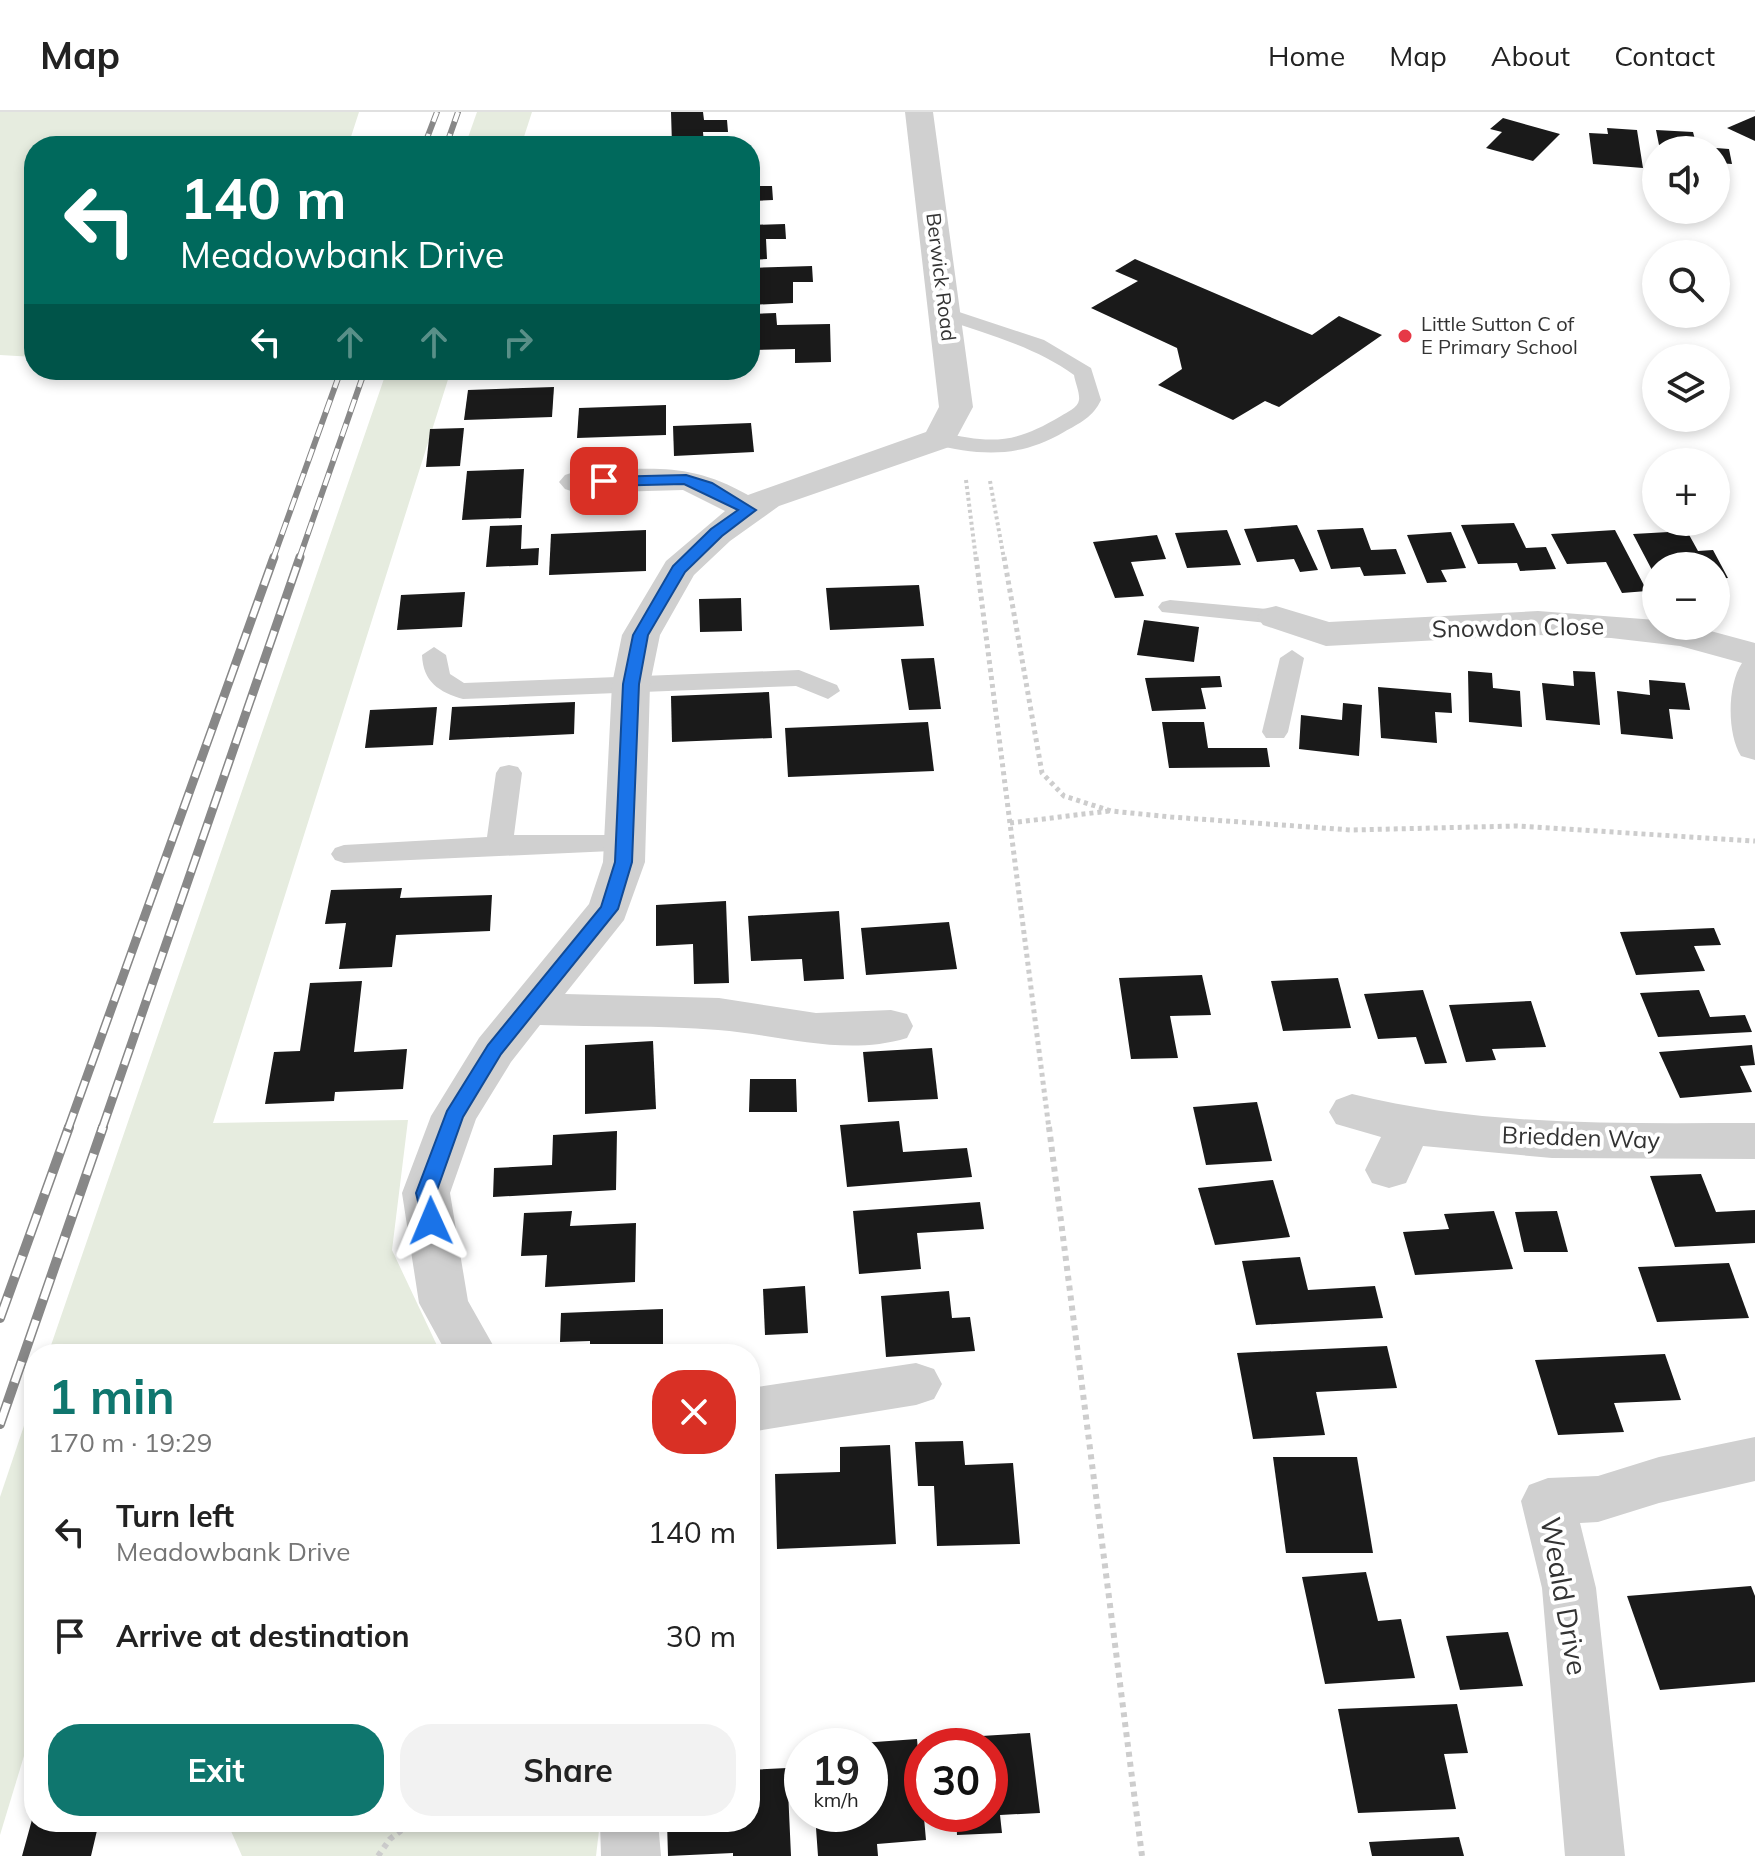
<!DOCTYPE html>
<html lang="en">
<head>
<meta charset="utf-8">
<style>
	:root { --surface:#fff; --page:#f2f2f2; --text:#222; --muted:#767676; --line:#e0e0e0; --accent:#0f766e }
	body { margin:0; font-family:Mulish,sans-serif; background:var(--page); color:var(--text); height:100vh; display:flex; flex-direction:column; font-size:30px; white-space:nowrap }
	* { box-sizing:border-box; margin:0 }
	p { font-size:26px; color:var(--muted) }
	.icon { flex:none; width:44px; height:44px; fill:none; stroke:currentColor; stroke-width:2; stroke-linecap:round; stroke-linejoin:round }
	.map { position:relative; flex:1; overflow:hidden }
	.details { position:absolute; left:24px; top:1232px; width:736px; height:488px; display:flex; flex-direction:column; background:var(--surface); border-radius:32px; box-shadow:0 4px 12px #0003 }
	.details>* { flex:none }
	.top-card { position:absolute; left:24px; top:24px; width:736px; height:244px; border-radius:32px; box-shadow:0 4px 12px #0003; background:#00695c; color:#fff; overflow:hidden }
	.buttons { position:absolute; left:1642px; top:24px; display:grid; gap:16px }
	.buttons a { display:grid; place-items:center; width:88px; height:88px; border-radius:50%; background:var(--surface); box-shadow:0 4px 12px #0003; font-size:40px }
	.speed { position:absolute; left:784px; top:1616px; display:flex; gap:16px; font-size:40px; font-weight:700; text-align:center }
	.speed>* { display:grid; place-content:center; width:104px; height:104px; border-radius:50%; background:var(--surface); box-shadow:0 4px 12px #0003; line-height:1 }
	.speed small { font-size:20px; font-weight:400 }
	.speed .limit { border:12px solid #d22; background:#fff; color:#111 }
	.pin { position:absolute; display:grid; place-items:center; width:68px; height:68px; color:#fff; margin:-34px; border-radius:16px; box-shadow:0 4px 12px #0006 }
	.me { position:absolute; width:88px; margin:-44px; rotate:359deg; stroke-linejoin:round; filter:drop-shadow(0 0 6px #0008) }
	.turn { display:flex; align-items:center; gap:28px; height:168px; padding:0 24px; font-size:36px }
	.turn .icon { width:104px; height:104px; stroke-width:2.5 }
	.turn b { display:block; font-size:56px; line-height:68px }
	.lanes { display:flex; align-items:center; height:76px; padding:0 24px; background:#0003; justify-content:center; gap:40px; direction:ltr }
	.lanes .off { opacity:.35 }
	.round { display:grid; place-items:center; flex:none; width:84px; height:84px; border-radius:32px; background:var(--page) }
	.head { display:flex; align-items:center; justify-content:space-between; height:136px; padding:0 24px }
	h1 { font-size:48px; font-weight:700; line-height:60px; color:var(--accent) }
	.action { display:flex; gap:16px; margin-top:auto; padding:16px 24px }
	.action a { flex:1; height:92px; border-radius:32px; background:var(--accent); color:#fff; font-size:32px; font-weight:700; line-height:92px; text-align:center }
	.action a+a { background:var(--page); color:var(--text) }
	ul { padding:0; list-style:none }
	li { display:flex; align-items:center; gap:24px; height:104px; padding:0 24px }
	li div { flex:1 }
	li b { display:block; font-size:30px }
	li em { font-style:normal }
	header { display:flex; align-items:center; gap:48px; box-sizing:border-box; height:112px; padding:0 40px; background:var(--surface); border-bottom:2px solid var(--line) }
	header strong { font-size:38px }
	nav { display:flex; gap:44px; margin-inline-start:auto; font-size:28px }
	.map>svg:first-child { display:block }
	.green { fill:#e6ecdf }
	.building { fill:#1a1a1a }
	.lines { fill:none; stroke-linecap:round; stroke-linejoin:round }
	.path-far2 { stroke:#cdcdcd; stroke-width:4; stroke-dasharray:3 3; stroke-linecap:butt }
	.path-far1 { stroke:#cdcdcd; stroke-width:5; stroke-dasharray:4 4; stroke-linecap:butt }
	.path { stroke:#cdcdcd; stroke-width:6; stroke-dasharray:5 5; stroke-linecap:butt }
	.lane { fill:#d0d0d0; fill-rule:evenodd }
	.street { fill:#d0d0d0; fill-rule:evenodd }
	.rail-far2-casing { stroke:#888; stroke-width:6 }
	.rail-far1-casing { stroke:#888; stroke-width:9 }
	.rail-casing { stroke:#888; stroke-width:10 }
	.rail-far2 { stroke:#fff; stroke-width:4; stroke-dasharray:13; stroke-linecap:butt }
	.rail-far1 { stroke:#fff; stroke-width:6; stroke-dasharray:17; stroke-linecap:butt }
	.rail { stroke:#fff; stroke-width:7; stroke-dasharray:22; stroke-linecap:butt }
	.route { fill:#1a73e8; stroke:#114b97; stroke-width:2 }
	.poi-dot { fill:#e63946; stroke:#fff; stroke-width:3 }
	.labels { text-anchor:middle; stroke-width:8; stroke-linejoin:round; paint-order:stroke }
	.far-street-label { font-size:20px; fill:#333; stroke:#fff }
	.far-poi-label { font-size:20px; fill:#333; stroke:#fff; text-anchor:start }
	.street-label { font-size:24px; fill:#333; stroke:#fff }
	.near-street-label { font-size:28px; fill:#333; stroke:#fff }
</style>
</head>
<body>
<header>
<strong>Map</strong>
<nav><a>Home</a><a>Map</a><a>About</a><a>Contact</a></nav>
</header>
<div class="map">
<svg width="1755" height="1744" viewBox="0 0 1755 1744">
	<rect width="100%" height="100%" fill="#fff"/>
	<g class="green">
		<polygon points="0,0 359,0 348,34 34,34 34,245 0,243"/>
		<polygon points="477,0 532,0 521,34 465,34"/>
		<polygon points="387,258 451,258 213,1011 408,1008 392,1138 441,1242 48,1242"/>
		<polygon points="34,1284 34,1611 0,1723 0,1385"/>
		<polygon points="227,1710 600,1710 596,1744 242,1744"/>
	</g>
	<g class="building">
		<polygon points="671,0 703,0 704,8 727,8 728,20 703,20 704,32 672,33"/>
		<polygon points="1755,4 1755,29 1727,16"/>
		<polygon points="1503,6 1560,22 1533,49 1486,36 1502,20 1490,17"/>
		<polygon points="1607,16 1637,18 1643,56 1593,52 1589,21 1608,22"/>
		<polygon points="1656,18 1693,20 1697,35 1703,38 1660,38"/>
		<polygon points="1716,36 1729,37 1732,52 1716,51"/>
		<polygon points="750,74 772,74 773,88 754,89 754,108 750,108"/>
		<polygon points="785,112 786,127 766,127 767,147 750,148 750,113"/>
		<polygon points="1135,147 1312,223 1339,204 1382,223 1279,295 1265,289 1233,308 1158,273 1182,257 1177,236 1091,196 1138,169 1115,159"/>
		<polygon points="812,154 813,170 793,170 793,191 750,193 750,156"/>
		<polygon points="776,201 777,213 830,212 831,250 795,251 795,237 750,238 750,202"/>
		<polygon points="554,275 552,305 464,308 468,278"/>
		<polygon points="666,293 666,323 577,326 579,296"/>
		<polygon points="751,311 754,340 674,344 673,314"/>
		<polygon points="464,316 460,354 426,355 430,317"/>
		<polygon points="524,357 521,406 462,408 467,359"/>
		<polygon points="1514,411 1526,436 1546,435 1556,457 1520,459 1517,451 1478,452 1461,413"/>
		<polygon points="522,413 521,437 539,436 538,453 486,455 490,414"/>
		<polygon points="1297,413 1318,458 1300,460 1294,447 1257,450 1244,417"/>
		<polygon points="1363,416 1371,438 1396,437 1406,462 1364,464 1360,455 1331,457 1317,418"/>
		<polygon points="646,418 646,459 549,463 551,422"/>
		<polygon points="1227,418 1241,453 1187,456 1175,421"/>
		<polygon points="1615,418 1647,479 1622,481 1606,450 1567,452 1551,422"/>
		<polygon points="1687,419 1698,439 1713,438 1728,466 1716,467 1716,454 1656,454 1653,460 1633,422"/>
		<polygon points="1451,420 1466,456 1441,458 1447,470 1427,471 1407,423"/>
		<polygon points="1157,423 1166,447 1131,450 1144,484 1115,486 1093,430"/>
		<polygon points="919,473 924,514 830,518 826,476"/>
		<polygon points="465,480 462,515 397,518 401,483"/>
		<polygon points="741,486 742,519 700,520 699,487"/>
		<polygon points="1144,508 1199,515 1194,550 1137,543"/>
		<polygon points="934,546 941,597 909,598 901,547"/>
		<polygon points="1468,559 1492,561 1493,576 1520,579 1522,615 1469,610"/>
		<polygon points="1573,559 1595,560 1600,613 1546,608 1542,571 1574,574"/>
		<polygon points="1220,564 1222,575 1201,576 1206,597 1152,599 1145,566"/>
		<polygon points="1649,568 1685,571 1690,598 1669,597 1673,627 1621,622 1617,579 1650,583"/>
		<polygon points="1378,575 1451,581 1452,601 1435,600 1437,631 1381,626"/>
		<polygon points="769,580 772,626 672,630 671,584"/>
		<polygon points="575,590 574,622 449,628 452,595"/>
		<polygon points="1343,591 1362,593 1359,644 1299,637 1301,603 1342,608"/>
		<polygon points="437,595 433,633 365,636 370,598"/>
		<polygon points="928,610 934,659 788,665 785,616"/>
		<polygon points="1162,610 1204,610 1208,636 1267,636 1270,655 1169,656"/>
		<polygon points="402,776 400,786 492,783 490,819 396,823 392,855 339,857 346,811 325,812 331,778"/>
		<polygon points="726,789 729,871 694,872 693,832 656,834 656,793"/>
		<polygon points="839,799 844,867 804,869 802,847 751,849 748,804"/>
		<polygon points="949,810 957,857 866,863 861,816"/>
		<polygon points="1714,816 1721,833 1694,834 1705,859 1636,863 1620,820"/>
		<polygon points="1202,863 1211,903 1170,904 1178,946 1131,947 1119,866"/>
		<polygon points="1338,866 1351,916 1283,919 1271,869"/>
		<polygon points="362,869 354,940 407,937 403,977 335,980 334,989 265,992 274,940 300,939 310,871"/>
		<polygon points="1423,878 1447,951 1425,952 1416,925 1378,927 1364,882"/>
		<polygon points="1699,878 1710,905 1745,903 1752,920 1658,925 1640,881"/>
		<polygon points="1531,889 1546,935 1492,937 1496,948 1466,950 1449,893"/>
		<polygon points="653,929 656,997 585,1002 585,933"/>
		<polygon points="1752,933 1755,953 1740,954 1752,980 1680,986 1659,940"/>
		<polygon points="932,936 938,987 868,990 863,940"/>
		<polygon points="750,967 796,967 797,1000 749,1000"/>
		<polygon points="1257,990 1272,1049 1206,1053 1193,995"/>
		<polygon points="899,1009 903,1040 967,1036 972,1065 847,1075 840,1013"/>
		<polygon points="617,1019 616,1078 493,1085 494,1056 552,1053 553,1023"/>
		<polygon points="1701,1062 1716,1100 1755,1098 1755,1131 1675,1135 1650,1064"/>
		<polygon points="1273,1068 1290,1125 1215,1133 1198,1076"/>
		<polygon points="980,1090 984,1117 917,1121 921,1157 859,1162 853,1099"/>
		<polygon points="572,1099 570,1114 636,1111 635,1170 545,1175 547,1143 521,1144 524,1101"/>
		<polygon points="1494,1099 1513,1157 1415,1163 1403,1120 1449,1117 1444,1102"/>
		<polygon points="1557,1099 1568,1140 1524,1140 1515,1100"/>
		<polygon points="1300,1145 1308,1178 1375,1174 1383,1206 1256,1213 1242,1149"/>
		<polygon points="1729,1151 1749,1206 1657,1210 1638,1155"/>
		<polygon points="805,1174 808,1221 765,1223 763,1177"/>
		<polygon points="949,1179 952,1206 970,1205 975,1239 886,1245 881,1184"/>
		<polygon points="663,1197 663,1242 590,1242 590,1229 560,1230 561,1201"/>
		<polygon points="1387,1234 1397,1276 1316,1280 1325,1323 1253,1327 1237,1241"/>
		<polygon points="1665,1242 1681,1288 1614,1291 1624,1320 1558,1323 1535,1248"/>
		<polygon points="963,1329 965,1353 1013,1351 1020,1432 937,1434 934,1374 918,1374 915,1330"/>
		<polygon points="890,1333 896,1432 777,1437 775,1362 840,1360 840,1335"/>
		<polygon points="1273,1345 1357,1345 1373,1441 1286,1441"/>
		<polygon points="750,1377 753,1377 756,1455 750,1455"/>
		<polygon points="1366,1460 1378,1509 1401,1507 1415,1566 1325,1572 1302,1465"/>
		<polygon points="1751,1474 1755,1484 1755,1570 1660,1578 1627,1484"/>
		<polygon points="1508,1520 1523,1574 1460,1578 1446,1524"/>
		<polygon points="1457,1592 1468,1641 1444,1642 1456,1697 1358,1701 1338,1597"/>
		<polygon points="1030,1621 1040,1701 1000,1703 1002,1721 957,1723 956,1702 990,1702 990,1634 950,1634 949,1626"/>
		<polygon points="917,1627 926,1728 877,1732 878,1744 818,1744 815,1702 870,1702 870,1634 847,1632"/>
		<polygon points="787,1656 791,1744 733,1744 733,1741 668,1744 667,1710 750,1710 750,1658"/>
		<polygon points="33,1704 34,1710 99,1710 91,1744 22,1744"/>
		<polygon points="1459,1725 1464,1744 1372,1744 1369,1730"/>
	</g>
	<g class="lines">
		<g class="path-far2">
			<polyline points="966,368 976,447"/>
			<polyline points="990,369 1004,447"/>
		</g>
		<g class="path-far1">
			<polyline points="976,445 1049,1017"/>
			<polyline points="1004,445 1042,661 1064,684 1111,699 1171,705 1351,718 1516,714 1755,729"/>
			<polyline points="1010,711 1109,699"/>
		</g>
		<g class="path">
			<polyline points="1049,1015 1142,1744"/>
			<polyline points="378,1744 390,1727 412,1710"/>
		</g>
		<g class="lane">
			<path d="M947 196 1044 228 1091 256 1101 288C1093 305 1080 311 1064 320 1020 346 981 344 932 332L929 327 940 320C992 332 1014 332 1061 304 1067 300 1078 296 1079 288 1080 281 1075 270 1074 263 1034 234 986 222 940 206L937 202 940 198Z"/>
			<polygon points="1170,488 1276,498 1288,505 1276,512 1162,500 1158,495 1162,490"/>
			<path d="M434 535 446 543 450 562 464 571 799 558 837 573 840 579 828 587 796 574 463 587C439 580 423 570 422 543Z"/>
			<polygon points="1292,538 1304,546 1288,620 1284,626 1266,626 1262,620 1280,546"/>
			<polygon points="509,653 518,655 522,661 514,723 625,723 634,726 638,732 634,738 344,751 335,748 331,742 335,736 344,733 487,725 496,661 500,655"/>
		</g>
		<g class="street">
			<path d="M905 0H933L973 295 952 334 779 394 730 429 694 463 660 523 650 572 645 750 624 808 565 882 719 886 816 901 891 898 907 902 913 914 907 926C844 945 781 923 718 918 659 913 599 915 540 913L511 950 476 1007 450 1081 468 1189 498 1242H447L419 1191 402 1081 431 1004 479 926 589 792 603 750 612 572 622 523 666 449 725 399 683 378 577 381 565 377 559 370 565 363 577 359C646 358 685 347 748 383L926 320 939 295Z"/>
			<path d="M1276 494 1329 510 1538 499 1656 508V514H1692L1755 531V648L1741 644C1727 622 1727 573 1742 551L1680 534 1611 526 1538 523 1326 534 1263 513 1257 505 1263 497Z"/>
			<path d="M1352 982C1485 1015 1619 1011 1755 1011V1047L1552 1046 1423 1034 1406 1071 1389 1076 1372 1071 1365 1058 1381 1025 1336 1012 1329 1000 1336 988Z"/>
			<polygon points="916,1251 934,1257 942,1272 934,1287 916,1293 750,1320 750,1276"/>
			<polygon points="1755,1325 1755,1369 1659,1391 1598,1410 1580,1411 1596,1476 1625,1744 1565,1744 1542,1476 1521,1389 1529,1373 1548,1366 1598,1364 1659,1345"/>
			<polygon points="600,1710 658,1710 661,1744 601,1744"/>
		</g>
		<defs>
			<g id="rail-far2">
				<polyline points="424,34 437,0"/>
				<polyline points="446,34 458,0"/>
				<polyline points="273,447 341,258"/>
				<polyline points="299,447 365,258"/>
			</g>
			<g id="rail-far1">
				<polyline points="68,1017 274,445"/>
				<polyline points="102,1017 300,445"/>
			</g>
			<g id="rail">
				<polyline points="0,1206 69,1015"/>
				<polyline points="0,1312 103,1015"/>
			</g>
		</defs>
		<use href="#rail-far2" class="rail-far2-casing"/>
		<use href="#rail-far1" class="rail-far1-casing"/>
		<use href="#rail" class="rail-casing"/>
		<use href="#rail-far2" class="rail-far2"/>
		<use href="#rail-far1" class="rail-far1"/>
		<use href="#rail" class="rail"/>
	</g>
	<polygon class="route" points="686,363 712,371 756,398 722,424 685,460 648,523 639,572 632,750 618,797 501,942 463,1005 436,1081 441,1109 431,1116 424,1114 416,1081 447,999 488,933 601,795 615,750 623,572 633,523 673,454 711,417 738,398 684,372 604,374 597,369 604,365"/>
	<circle class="poi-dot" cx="1405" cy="224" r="8"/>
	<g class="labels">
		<g class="far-street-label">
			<text transform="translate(941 165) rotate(83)" y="7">Berwick Road</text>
		</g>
		<g class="far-poi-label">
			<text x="1421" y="219">Little Sutton C of<tspan x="1421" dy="23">E Primary School</tspan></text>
		</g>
		<g class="street-label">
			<text transform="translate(1518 516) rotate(-1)" y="8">Snowdon Close</text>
			<text transform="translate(1581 1026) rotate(2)" y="8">Briedden Way</text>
		</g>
		<g class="near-street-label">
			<text transform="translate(1564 1484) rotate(80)" y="10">Weald Drive</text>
		</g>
	</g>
</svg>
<div class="buttons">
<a><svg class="icon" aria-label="sound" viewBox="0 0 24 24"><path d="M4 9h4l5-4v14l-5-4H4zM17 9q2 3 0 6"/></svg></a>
<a><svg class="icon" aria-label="search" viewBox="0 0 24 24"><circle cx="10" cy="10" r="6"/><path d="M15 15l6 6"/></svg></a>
<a><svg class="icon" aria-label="layers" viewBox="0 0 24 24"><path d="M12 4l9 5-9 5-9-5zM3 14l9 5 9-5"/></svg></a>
<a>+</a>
<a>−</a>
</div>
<div class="speed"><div>19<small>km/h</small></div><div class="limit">30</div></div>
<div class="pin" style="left:604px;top:369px;background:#d93025"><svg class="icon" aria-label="arrive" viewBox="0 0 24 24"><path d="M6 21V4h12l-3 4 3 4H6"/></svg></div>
<svg class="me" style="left:431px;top:1109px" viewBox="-20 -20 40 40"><path d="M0-17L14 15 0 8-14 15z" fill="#1a73e8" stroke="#fff" stroke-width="4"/></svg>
<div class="top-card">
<div class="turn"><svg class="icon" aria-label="left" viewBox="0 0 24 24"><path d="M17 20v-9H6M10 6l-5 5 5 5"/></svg><div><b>140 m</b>Meadowbank Drive</div></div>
<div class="lanes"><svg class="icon" aria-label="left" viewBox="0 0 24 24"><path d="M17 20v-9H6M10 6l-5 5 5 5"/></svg><svg class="icon off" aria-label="ahead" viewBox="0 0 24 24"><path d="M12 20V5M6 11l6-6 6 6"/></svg><svg class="icon off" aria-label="ahead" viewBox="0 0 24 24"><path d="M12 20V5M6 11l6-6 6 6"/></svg><svg class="icon off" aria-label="right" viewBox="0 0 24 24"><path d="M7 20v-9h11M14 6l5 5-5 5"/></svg></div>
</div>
<section class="details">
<div class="head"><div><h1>1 min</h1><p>170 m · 19:29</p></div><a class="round" style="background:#d93025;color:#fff"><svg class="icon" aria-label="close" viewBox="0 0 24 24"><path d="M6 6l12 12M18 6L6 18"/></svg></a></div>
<ul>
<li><svg class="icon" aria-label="left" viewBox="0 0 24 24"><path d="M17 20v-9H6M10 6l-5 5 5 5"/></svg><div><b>Turn left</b><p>Meadowbank Drive</p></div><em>140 m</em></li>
<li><svg class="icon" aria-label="arrive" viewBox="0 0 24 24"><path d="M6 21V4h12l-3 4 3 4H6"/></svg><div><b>Arrive at destination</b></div><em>30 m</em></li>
</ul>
<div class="action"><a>Exit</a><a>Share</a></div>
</section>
</div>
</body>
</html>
